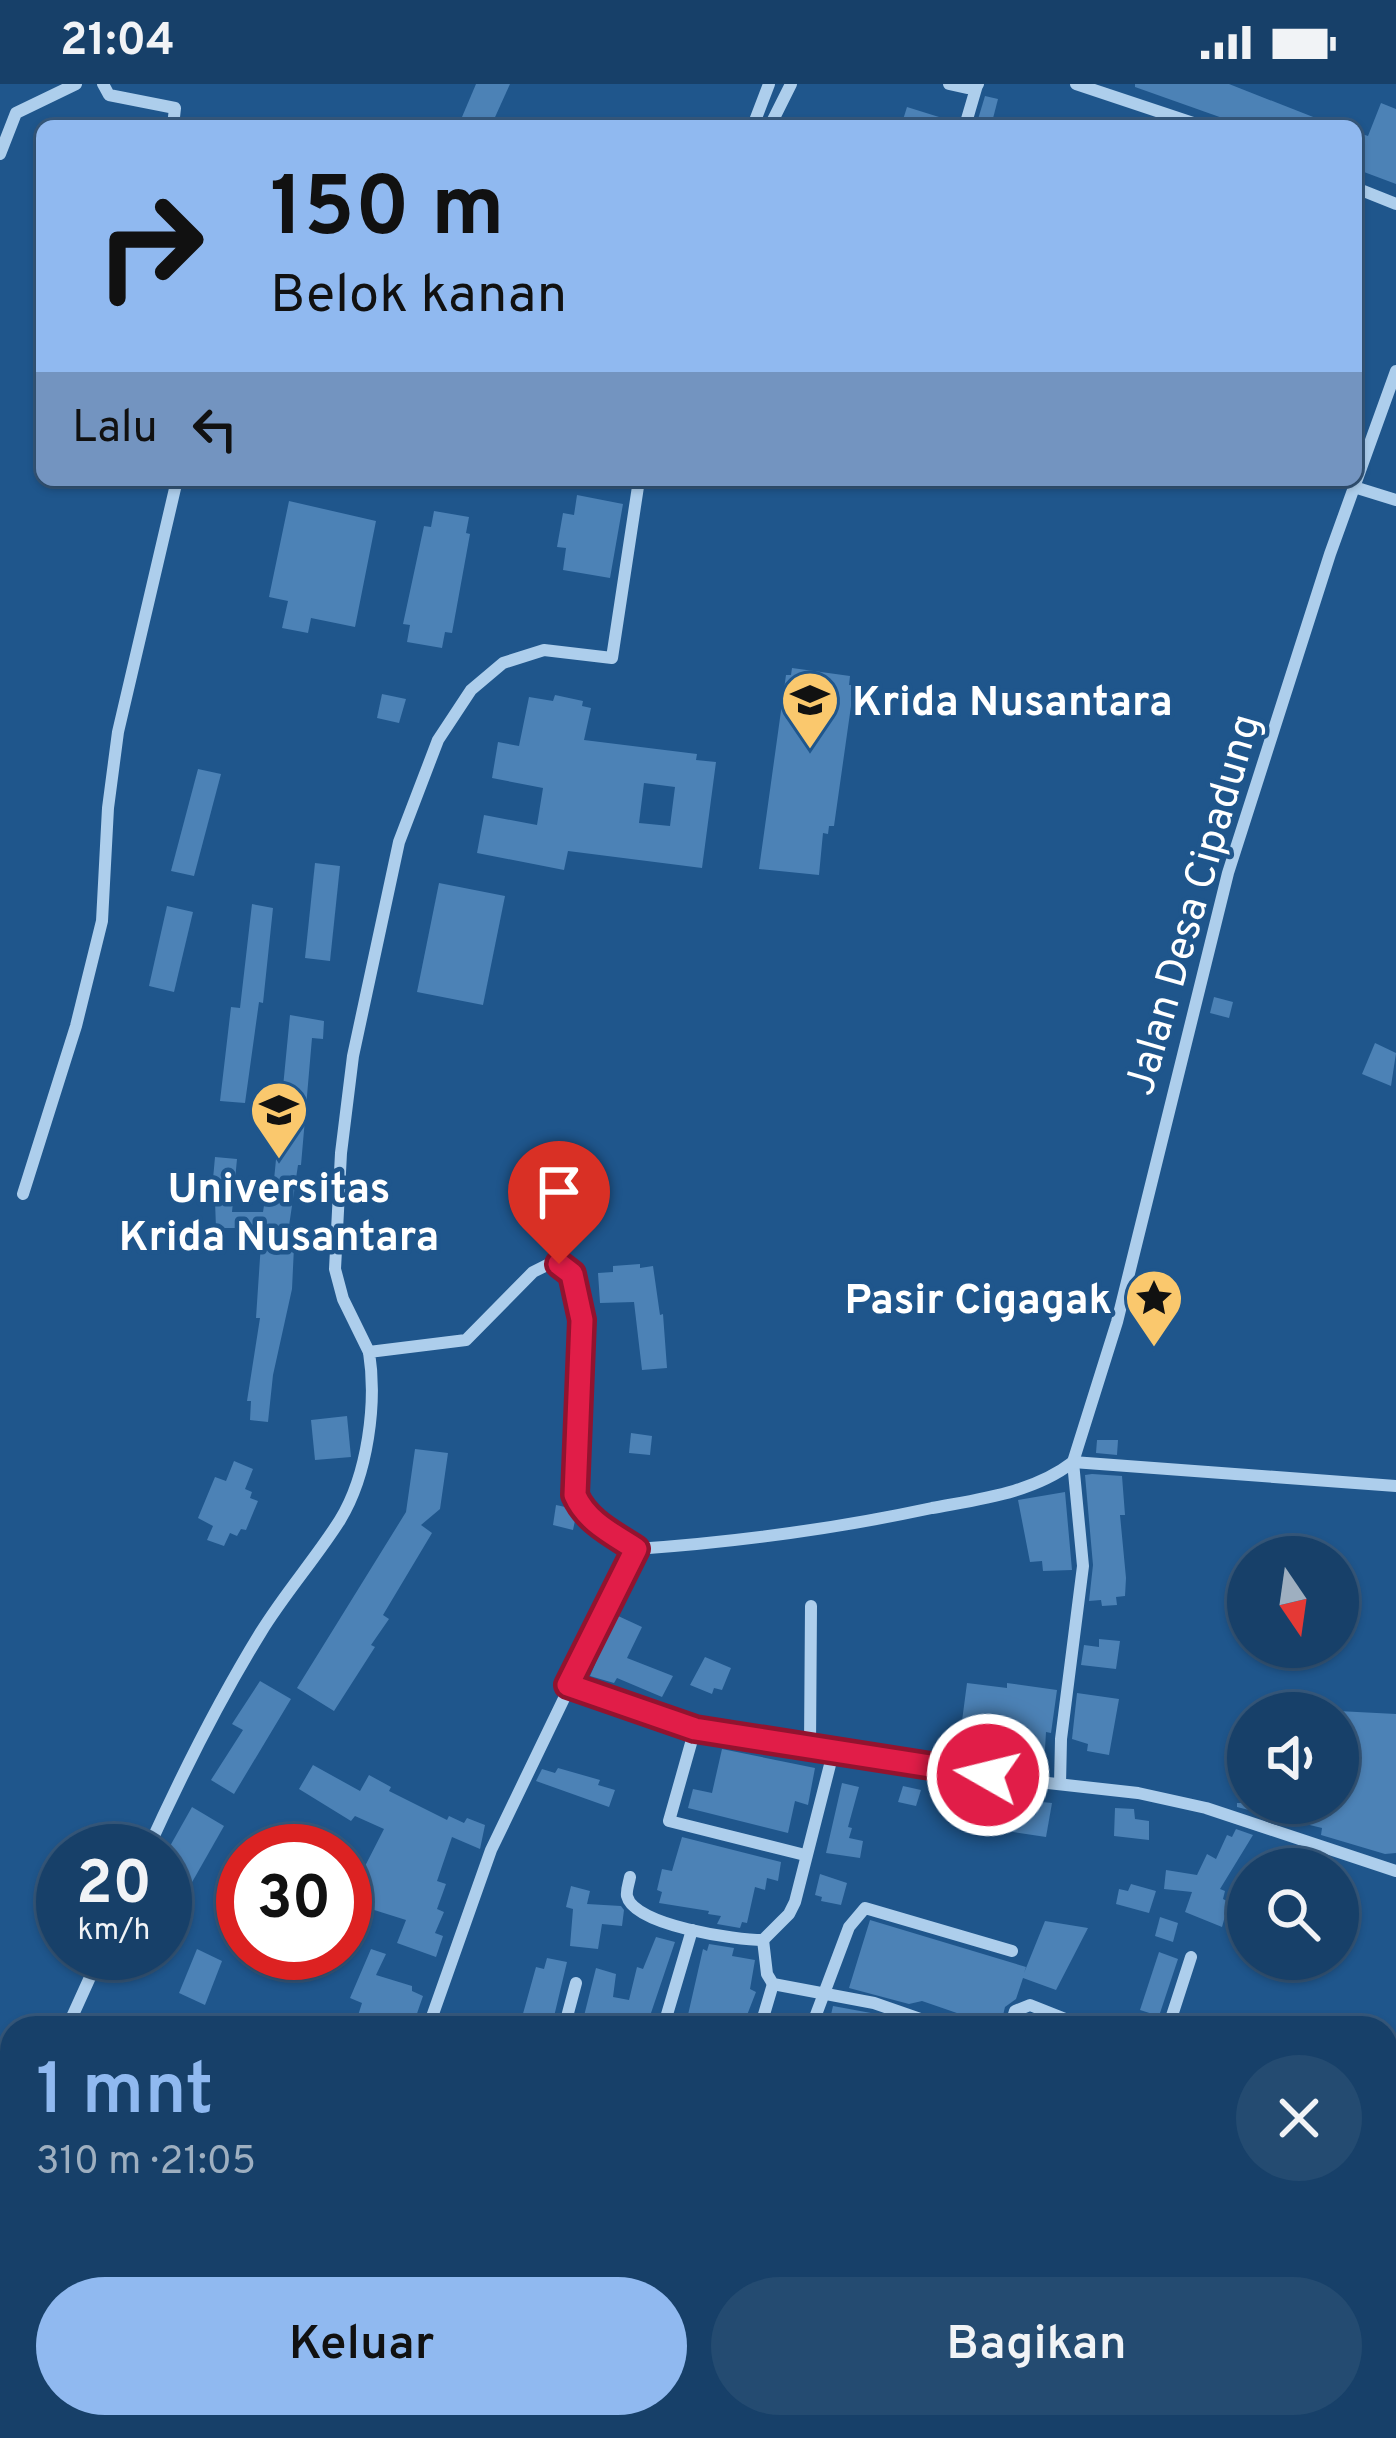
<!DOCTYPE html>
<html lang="id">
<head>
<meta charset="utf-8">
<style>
	:root { --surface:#174069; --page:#244b71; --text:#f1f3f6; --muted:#9eafc0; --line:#36597d; --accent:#90b9f0 }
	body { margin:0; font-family:Overpass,sans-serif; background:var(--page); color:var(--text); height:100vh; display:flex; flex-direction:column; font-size:45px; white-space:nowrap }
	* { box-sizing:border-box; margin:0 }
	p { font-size:39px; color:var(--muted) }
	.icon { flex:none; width:66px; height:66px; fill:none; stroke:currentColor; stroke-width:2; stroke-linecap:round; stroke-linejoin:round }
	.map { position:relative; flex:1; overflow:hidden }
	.drawer { position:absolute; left:0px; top:1932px; width:1398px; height:423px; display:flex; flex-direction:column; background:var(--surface); border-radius:36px 36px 0 0; box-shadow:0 3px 9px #0004,0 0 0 3px var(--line) }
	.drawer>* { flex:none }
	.banner { position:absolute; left:36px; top:36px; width:1326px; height:366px; border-radius:18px; box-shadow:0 3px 9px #0004,0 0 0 3px var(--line); background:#90b9f0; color:#111; overflow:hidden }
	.needle { width:78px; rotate:167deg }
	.controls { position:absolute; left:1227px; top:1452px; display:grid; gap:24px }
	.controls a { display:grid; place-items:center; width:132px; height:132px; border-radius:50%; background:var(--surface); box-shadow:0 3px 9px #0004,0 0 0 3px var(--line); font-size:60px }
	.speed { position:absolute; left:36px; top:1740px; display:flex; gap:24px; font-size:60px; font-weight:700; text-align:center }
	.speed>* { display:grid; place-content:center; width:156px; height:156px; border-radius:50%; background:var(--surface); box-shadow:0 3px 9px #0004,0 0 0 3px var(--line); line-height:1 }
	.speed small { font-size:30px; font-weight:400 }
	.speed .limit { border:18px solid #d22; background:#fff; color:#111 }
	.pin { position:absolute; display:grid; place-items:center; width:102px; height:102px; color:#fff; margin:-123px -51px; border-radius:50% 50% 50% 0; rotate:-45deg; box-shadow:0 0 12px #0007 }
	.pin .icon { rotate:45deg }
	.me { position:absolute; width:132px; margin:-66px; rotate:278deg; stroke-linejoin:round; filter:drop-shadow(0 0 9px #0008) }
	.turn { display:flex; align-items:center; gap:42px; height:252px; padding:0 36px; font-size:54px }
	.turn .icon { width:156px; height:156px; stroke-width:2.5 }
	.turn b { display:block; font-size:84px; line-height:102px }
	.then { display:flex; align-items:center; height:114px; padding:0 36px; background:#0003; gap:24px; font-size:45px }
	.round { display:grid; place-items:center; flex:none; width:126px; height:126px; border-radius:63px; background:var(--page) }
	.overview { display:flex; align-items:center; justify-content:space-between; height:204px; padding:0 36px }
	h1 { font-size:72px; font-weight:600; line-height:90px; color:var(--accent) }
	.cta { display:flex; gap:24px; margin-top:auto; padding:24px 36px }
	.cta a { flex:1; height:138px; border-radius:72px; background:var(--accent); color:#111; font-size:48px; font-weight:600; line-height:138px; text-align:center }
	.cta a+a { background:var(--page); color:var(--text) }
	.status { display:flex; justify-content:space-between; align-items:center; height:84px; padding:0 60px; background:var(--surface); direction:ltr }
	.status svg { height:33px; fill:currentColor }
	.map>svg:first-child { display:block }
	.building { fill:#4c82b6; fill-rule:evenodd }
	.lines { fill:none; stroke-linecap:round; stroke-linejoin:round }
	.minor { stroke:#adceec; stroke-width:12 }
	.route-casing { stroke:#92132f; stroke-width:30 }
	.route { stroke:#e11d48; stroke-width:21 }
	.labels { text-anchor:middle; stroke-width:9; stroke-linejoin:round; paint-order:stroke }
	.poi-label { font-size:42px; font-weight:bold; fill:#fff; stroke:#1f568c; text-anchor:start }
	.street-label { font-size:42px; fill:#fff; stroke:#1f568c }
</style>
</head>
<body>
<div class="status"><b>21:04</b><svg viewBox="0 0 49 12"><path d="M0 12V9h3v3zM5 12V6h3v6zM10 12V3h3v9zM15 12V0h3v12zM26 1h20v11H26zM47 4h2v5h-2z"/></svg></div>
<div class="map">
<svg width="1396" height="2354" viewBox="0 0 1396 2354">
	<rect width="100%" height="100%" fill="#1f568c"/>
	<g class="building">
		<polygon points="476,0 510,0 491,42 479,42 462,33"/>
		<polygon points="1135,0 1229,0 1336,42 1245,42 1135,3"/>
		<polygon points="985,12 998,15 991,42 976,42"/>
		<polygon points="1381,19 1396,25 1396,100 1356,85 1356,48 1368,52"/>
		<polygon points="907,23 955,38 955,42 901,42"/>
		<polygon points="577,411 623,420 610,494 563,486 566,464 557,463 563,429 574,431"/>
		<polygon points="289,417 376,437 355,543 311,534 308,549 282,544 288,517 269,513"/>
		<polygon points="434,427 469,433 466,449 470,450 452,549 445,548 442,564 407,558 410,541 403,540 424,442 431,443"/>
		<polygon points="792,584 850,592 849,601 854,601 834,742 829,742 828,750 823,749 819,791 759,785 786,591 791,591"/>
		<polygon points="382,610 406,615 399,639 377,634"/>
		<path d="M555 611 583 617 582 622 591 624 584 656 697 670 696 676 716 678 702 784 568 767 564 786 477 769 484 731 537 741 543 704 492 694 498 658 519 662 529 613 553 617ZM644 699 675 703 670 742 639 739Z"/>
		<polygon points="198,685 221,690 194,792 171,787"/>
		<polygon points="315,779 340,782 330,877 305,874"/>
		<polygon points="439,799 505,812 483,921 417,908"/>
		<polygon points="252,820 273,824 263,919 259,918 245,1019 220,1017 231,923 240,924"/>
		<polygon points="167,822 193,828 174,908 149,902"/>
		<polygon points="1214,913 1233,918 1229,934 1210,929"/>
		<polygon points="290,931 324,937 323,955 312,954 301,1081 298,1081 289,1142 295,1142 292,1205 273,1291 268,1338 250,1336 251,1317 247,1317 260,1234 256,1234 262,1144 216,1144 215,1117 211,1117 215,1073 237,1075 232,1128 263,1128 268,1095 274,1096"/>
		<polygon points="1375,959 1396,969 1391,1002 1362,990"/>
		<polygon points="640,1180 640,1184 653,1182 660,1231 663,1230 667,1284 642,1286 634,1218 600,1219 598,1189 613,1188 613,1182"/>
		<polygon points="347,1332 351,1373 315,1376 311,1336"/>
		<polygon points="631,1349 652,1352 650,1371 629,1369"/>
		<polygon points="1097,1356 1118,1356 1117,1371 1096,1369"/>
		<polygon points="415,1365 448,1369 440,1425 421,1441 432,1449 383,1531 389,1535 371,1561 375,1563 334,1627 297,1604 406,1428"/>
		<polygon points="234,1377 253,1385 245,1405 252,1408 250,1414 258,1417 246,1446 241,1445 237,1452 230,1449 224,1462 207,1456 213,1442 198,1434 215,1393 226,1397"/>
		<polygon points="1092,1390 1122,1392 1125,1431 1120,1431 1126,1494 1125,1512 1116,1513 1117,1521 1102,1522 1101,1516 1089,1517 1093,1481 1085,1391"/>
		<polygon points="1065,1408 1072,1486 1043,1487 1042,1477 1030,1478 1018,1416"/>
		<polygon points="556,1421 570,1424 576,1432 573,1446 553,1441"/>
		<polygon points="616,1531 642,1543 627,1574 673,1592 662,1613 617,1594 614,1599 590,1592"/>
		<polygon points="1099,1555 1120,1557 1116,1585 1081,1581 1084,1561 1099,1563"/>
		<polygon points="705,1573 731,1584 722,1606 714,1604 712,1610 690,1601"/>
		<polygon points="260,1597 291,1615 234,1710 211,1696 243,1646 232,1640"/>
		<polygon points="967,1599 1007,1604 1007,1599 1057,1606 1051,1649 1046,1648 1044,1682 1018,1679 1024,1647 988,1643 986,1664 959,1660"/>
		<polygon points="1077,1609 1119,1615 1109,1671 1087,1667 1088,1660 1072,1655"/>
		<polygon points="1338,1627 1396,1630 1396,1769 1385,1770 1321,1751 1322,1744 1237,1723 1237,1719 1338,1719"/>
		<polygon points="722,1665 815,1684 808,1721 795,1717 788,1749 688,1724 693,1705 712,1709"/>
		<polygon points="313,1681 360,1707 369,1691 391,1703 389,1707 447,1736 449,1732 464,1739 467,1734 485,1741 480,1765 452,1753 437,1797 446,1800 437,1825 444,1828 435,1849 443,1852 436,1873 397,1859 406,1836 371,1825 356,1850 345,1844 345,1783 362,1788 384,1745 355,1732 351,1737 299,1705"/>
		<polygon points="558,1684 600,1696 598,1701 615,1706 609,1723 536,1697 542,1685 555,1689"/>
		<polygon points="842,1699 859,1703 848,1743 852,1744 849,1754 863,1757 860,1774 826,1769"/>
		<polygon points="903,1702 921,1706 916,1722 898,1718"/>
		<polygon points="1010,1715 1052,1719 1046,1753 1007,1747"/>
		<polygon points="192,1723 224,1742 187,1807 165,1794 165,1771"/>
		<polygon points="1115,1724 1134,1725 1135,1735 1149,1737 1149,1756 1114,1752"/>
		<polygon points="1236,1745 1253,1751 1220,1805 1225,1807 1223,1815 1229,1818 1222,1843 1185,1828 1192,1808 1164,1805 1166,1786 1197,1791 1207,1770 1216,1775 1227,1751 1232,1753"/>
		<polygon points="682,1753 781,1778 778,1797 767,1794 765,1806 755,1803 747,1839 742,1838 740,1844 717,1840 721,1832 708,1830 709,1827 659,1819 662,1808 657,1806 662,1785 672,1787"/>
		<polygon points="820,1790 847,1799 841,1821 821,1817 822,1813 815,1811"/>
		<polygon points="1131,1800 1156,1807 1149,1829 1116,1820 1119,1805 1128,1807"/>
		<polygon points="571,1802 590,1807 587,1820 621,1822 624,1826 622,1842 602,1840 598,1865 570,1862 573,1825 566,1823"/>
		<polygon points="1160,1833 1178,1839 1173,1858 1155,1852"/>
		<polygon points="870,1836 1026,1883 1024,1889 1045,1837 1088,1844 1056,1906 1023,1894 1016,1915 1005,1923 1000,1944 981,1944 983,1938 922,1917 909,1920 849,1904"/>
		<polygon points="656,1853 675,1858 651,1929 654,1930 650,1944 581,1944 596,1884 616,1890 613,1913 629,1916 637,1883 643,1885"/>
		<polygon points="709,1860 734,1864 732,1872 755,1876 750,1905 756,1908 742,1944 685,1944 703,1865 707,1867"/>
		<polygon points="197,1865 222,1877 205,1921 179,1909"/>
		<polygon points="371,1865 386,1870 376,1891 412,1902 412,1907 423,1912 412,1944 354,1944 362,1919 350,1914"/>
		<polygon points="1159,1868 1178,1875 1159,1932 1140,1926"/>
		<polygon points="547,1874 567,1878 552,1941 539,1938 537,1944 519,1944 536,1883 544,1885"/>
		<polygon points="833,1922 871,1929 903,1940 902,1944 828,1944"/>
	</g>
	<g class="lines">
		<g class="minor">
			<polyline points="103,0 109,11 175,24 173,42"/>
			<polyline points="949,0 967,4 978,0"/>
			<polyline points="1076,0 1202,42"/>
			<polyline points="753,42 769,0"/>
			<polyline points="770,42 791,0"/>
			<polyline points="965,42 977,1"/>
			<polyline points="0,70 16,29 76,0"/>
			<polyline points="1356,104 1396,120"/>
			<polyline points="1354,403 1396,416"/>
			<polyline points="23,1110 76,942 102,837 108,724 118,648 177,396"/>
			<polyline points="369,1268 343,1215 335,1185 341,1069 353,972 399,758 438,656 471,606 503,579 544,566 612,574 639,396"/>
			<polyline points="569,1601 695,1645 1030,1697 1138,1709 1206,1724 1396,1787"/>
			<polyline points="695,1645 669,1737 805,1771"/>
			<polyline points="810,1662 811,1522"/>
			<polyline points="1060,1700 1061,1655 1083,1482 1073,1378 1117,1238 1228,789 1330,470 1396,287"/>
			<path d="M147 1767C181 1692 218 1618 261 1548 285 1509 316 1474 340 1436 368 1390 377 1319 369 1268L466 1256 533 1188 549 1180 567 1184C605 1234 563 1352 575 1411 586 1437 613 1450 636 1465"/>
			<path d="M630 1793C629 1799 626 1806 627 1812 634 1842 737 1856 763 1856L789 1830 795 1818 834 1665"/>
			<polyline points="763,1856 767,1890 773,1900 874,1919 946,1944"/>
			<polyline points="67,1944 101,1869"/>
			<polyline points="219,1944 222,1935"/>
			<path d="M428 1944 491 1766 636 1465C737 1458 834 1445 932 1424 980 1415 1033 1409 1073 1378L1396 1402"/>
			<polyline points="564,1944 576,1899"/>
			<polyline points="663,1944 692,1846"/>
			<polyline points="760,1944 773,1900"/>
			<polyline points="811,1944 849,1843 865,1824 1012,1867"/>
			<polyline points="1010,1944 1015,1927 1030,1921 1088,1944"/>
			<polyline points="1168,1944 1191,1873"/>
			<polyline points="1386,2210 1396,2175"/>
			<polyline points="1386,2237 1396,2241"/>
			<polyline points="1325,2343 1348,2354"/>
			<polyline points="325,2354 328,2343"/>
			<polyline points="418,2354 422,2343"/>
			<polyline points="484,2354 488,2343"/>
			<polyline points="1146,2354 1155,2343"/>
		</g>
	</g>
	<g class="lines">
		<defs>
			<path id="route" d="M559 1180 572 1190 582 1236 575 1411C586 1437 613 1450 636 1465L568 1601 695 1645 988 1691"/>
		</defs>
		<use href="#route" class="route-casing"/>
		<use href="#route" class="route"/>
	</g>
	<defs>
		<symbol id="school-pin" viewBox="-11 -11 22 30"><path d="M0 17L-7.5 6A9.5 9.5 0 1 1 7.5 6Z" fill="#fac86d" stroke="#1f568c"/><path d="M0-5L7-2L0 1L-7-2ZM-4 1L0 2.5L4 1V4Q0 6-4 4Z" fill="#111"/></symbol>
		<symbol id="university-pin" viewBox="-11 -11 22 30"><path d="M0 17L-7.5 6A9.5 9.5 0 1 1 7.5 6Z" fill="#fac86d" stroke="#1f568c"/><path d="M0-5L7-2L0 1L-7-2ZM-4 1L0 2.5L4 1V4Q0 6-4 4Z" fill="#111"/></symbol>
		<symbol id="sight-pin" viewBox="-11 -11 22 30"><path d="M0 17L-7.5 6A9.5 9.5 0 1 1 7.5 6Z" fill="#fac86d" stroke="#1f568c"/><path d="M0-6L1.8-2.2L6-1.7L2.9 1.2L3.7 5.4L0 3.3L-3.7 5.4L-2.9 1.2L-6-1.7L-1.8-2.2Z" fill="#111"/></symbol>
	</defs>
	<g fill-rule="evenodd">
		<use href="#school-pin" x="777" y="583" width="66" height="90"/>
		<use href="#university-pin" x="246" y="993" width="66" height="90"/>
		<use href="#sight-pin" x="1121" y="1181" width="66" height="90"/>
	</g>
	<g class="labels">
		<g class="poi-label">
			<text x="852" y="631">Krida Nusantara</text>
			<text x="279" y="1118" text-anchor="middle">Universitas<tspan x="279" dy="48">Krida Nusantara</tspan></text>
			<text x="1112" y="1229" text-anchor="end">Pasir Cigagak</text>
		</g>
		<g class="street-label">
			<text transform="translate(1191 820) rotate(-74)" y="15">Jalan Desa Cipadung</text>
		</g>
	</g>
</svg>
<div class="controls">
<a><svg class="needle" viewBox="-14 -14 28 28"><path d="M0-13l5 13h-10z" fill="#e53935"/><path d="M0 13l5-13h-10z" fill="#9eafc0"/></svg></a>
<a><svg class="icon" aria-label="sound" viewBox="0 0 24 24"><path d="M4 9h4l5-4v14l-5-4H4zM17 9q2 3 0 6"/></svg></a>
<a><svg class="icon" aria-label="search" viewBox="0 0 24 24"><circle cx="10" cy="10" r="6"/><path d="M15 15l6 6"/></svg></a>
</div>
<div class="speed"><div>20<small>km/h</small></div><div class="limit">30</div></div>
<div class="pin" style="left:559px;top:1180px;background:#d93025"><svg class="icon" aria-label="arrive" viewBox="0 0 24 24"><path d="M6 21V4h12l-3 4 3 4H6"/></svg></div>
<svg class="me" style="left:988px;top:1691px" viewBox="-20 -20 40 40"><circle r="17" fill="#e11d48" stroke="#fff" stroke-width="3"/><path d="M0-11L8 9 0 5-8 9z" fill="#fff"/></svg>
<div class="banner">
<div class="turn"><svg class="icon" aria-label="right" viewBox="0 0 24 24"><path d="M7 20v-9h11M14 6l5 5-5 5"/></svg><div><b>150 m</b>Belok kanan</div></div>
<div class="then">Lalu<svg class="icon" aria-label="left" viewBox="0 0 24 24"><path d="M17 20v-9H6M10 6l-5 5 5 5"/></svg></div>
</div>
<section class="drawer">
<div class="overview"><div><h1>1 mnt</h1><p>310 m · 21:05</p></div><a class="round"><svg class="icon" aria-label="close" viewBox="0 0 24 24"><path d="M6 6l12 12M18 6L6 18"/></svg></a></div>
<div class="cta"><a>Keluar</a><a>Bagikan</a></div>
</section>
</div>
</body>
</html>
